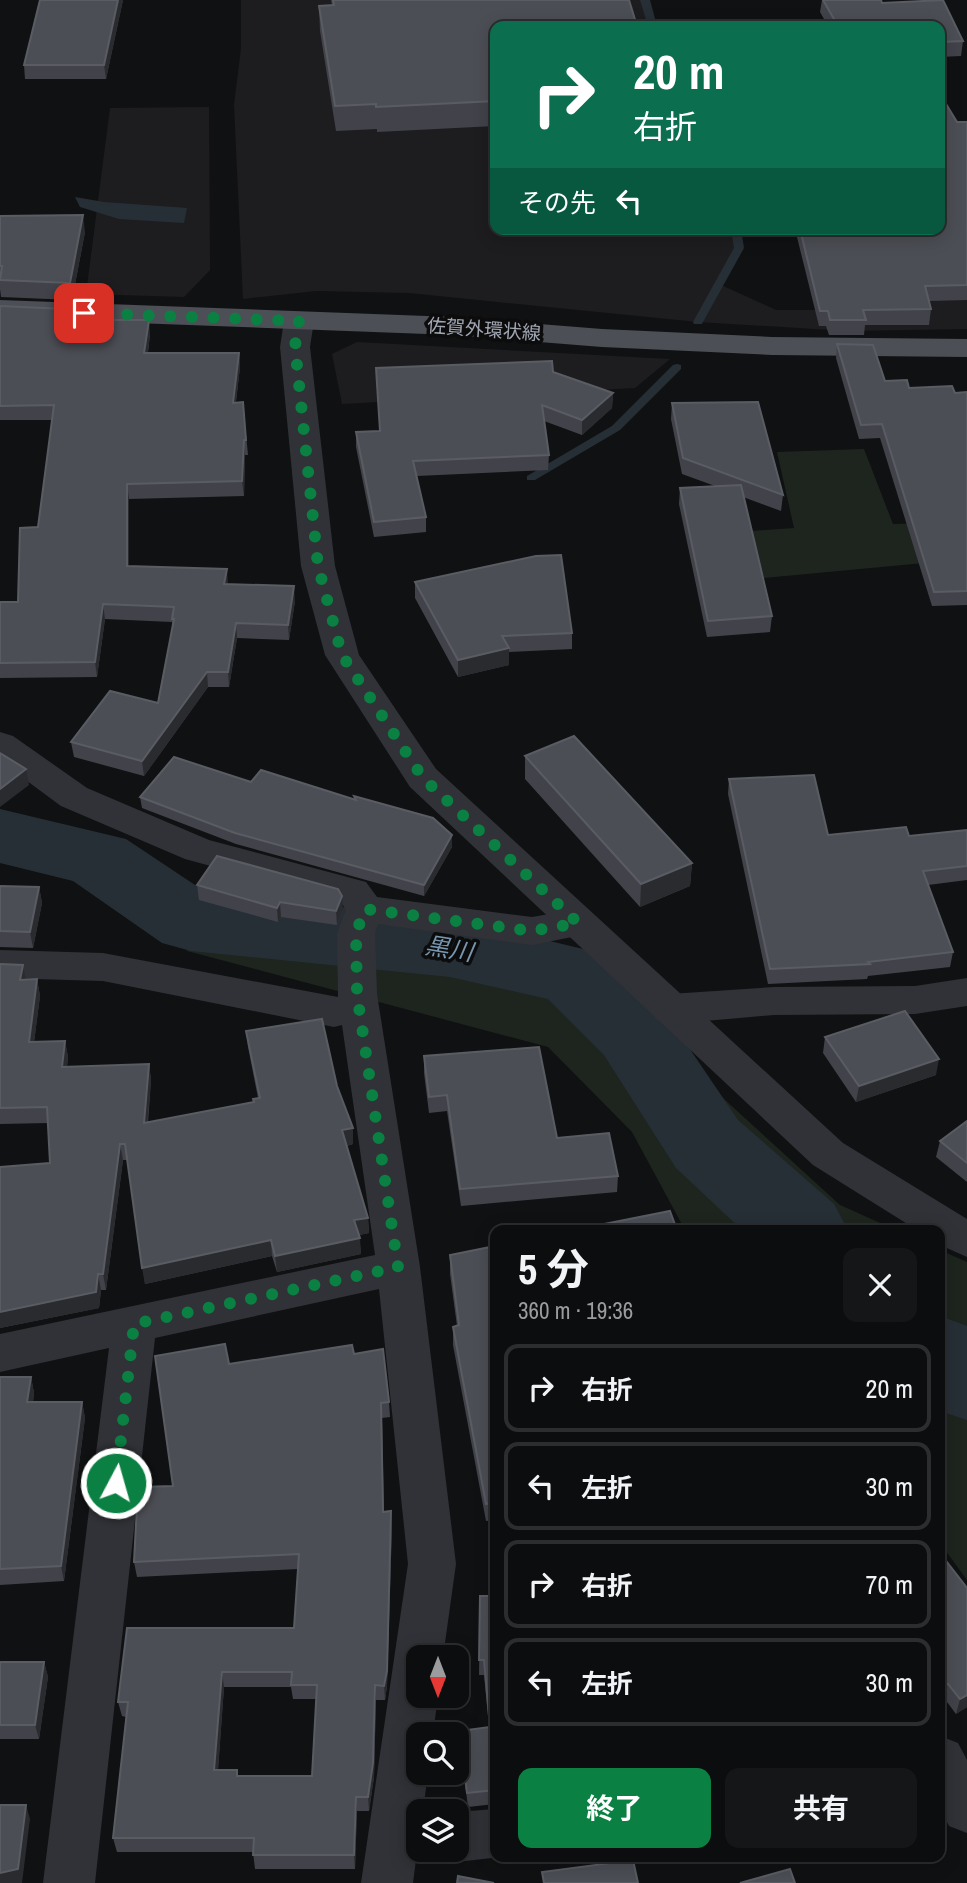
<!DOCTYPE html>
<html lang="ja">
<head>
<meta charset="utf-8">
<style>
	:root { --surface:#0c0d0e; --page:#151617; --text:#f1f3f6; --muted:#9a9c9e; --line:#2c2d2e; --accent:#0b8043 }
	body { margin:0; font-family:"Archivo Narrow","Noto Sans JP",sans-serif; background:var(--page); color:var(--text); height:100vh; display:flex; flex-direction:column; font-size:26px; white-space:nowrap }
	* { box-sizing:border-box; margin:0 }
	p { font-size:23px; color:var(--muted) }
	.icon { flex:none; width:38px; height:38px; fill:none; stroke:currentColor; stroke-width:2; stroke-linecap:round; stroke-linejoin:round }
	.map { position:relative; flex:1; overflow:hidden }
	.panel { position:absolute; left:490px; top:1225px; width:455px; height:637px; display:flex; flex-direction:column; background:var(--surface); border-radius:14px; box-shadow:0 4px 18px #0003,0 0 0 2px var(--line) }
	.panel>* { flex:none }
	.hud { position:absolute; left:490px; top:21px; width:455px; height:214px; border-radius:14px; box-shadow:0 4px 18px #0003,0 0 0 2px var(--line); background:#0b6e4f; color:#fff; overflow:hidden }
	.needle { width:46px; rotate:180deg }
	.tools { position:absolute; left:406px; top:1645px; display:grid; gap:14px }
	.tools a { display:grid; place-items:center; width:63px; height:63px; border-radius:14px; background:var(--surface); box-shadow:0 4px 18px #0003,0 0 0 2px var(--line); font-size:35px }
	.pin { position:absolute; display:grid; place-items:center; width:60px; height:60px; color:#fff; margin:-30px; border-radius:14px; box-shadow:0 4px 10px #0006 }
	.me { position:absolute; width:77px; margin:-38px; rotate:6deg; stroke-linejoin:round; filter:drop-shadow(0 0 5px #0008) }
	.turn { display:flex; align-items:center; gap:24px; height:147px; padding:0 28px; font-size:32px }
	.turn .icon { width:91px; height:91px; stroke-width:2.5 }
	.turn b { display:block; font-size:49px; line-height:60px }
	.then { display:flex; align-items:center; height:66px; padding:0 28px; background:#0003; gap:14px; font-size:26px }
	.round { display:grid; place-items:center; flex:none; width:74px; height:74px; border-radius:14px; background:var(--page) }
	.head { display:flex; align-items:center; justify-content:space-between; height:119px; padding:0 28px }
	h1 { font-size:42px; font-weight:700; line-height:52px }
	.button { display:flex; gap:14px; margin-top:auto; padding:14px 28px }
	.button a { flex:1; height:80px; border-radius:14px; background:var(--accent); color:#fff; font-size:28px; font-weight:700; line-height:80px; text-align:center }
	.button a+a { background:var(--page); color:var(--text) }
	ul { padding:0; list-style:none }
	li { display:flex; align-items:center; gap:21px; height:88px; margin:0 14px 10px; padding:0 14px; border:4px solid var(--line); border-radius:14px }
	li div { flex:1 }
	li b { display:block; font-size:26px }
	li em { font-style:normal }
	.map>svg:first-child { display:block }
	.built { fill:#1d1d1f }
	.green { fill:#1d251e }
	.water { fill:#272f36 }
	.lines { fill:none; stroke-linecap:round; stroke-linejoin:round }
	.stream { fill:#272f36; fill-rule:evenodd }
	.river { fill:#272f36; fill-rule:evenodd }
	.minor { fill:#313237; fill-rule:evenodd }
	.tertiary { fill:#313237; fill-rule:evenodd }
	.primary { fill:#4d4f56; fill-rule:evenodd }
	.wall { fill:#42434a; fill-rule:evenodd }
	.shaded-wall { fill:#2a2b2f }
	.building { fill:#4c4e55; stroke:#5a5c64; stroke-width:2; fill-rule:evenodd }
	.route { stroke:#0b8043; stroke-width:12; stroke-dasharray:0 21.6 }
	.labels { text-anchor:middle; stroke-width:7; stroke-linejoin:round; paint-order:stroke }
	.far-street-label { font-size:19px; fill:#a1a7b3; stroke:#0c0c0d }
	.water-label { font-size:24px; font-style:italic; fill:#7796b0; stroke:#0c0c0d }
</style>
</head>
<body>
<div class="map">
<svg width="967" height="1883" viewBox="0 0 967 1883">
	<rect width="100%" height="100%" fill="#101112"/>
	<g class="built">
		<polygon points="241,0 645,0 653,26 495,26 495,229 736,229 739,248 719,284 776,310 930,310 906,229 940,229 967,225 967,329 847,331 698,322 409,293 316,291 243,299 234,105 241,48"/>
		<polygon points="209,107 210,270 184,297 86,294 110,108"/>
		<polygon points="357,342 670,359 635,388 342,404 332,354"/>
	</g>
	<g class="green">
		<polygon points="864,449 893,524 967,522 967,559 764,578 750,531 794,528 777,452"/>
		<polygon points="206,919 346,930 436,933 585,972 840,1205 896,1230 685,1230 632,1132 548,1047 187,951 177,928"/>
		<polygon points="940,1250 967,1262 967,1580 940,1543"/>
	</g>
	<polygon class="water" points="75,197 104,202 187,208 184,223 119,219 80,207"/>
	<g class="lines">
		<g class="stream">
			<polygon points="640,0 650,0 657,26 648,26"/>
			<polygon points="731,229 741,229 744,248 703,322 702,324 694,324 693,322 734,248"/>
			<polygon points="677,364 681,365 681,369 620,430 535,480 527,480 527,476 612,426 673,365"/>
		</g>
		<g class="river">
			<polygon points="0,809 126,839 210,895 450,917 604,954 664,1011 738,1120 834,1204 848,1230 742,1230 676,1168 604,1055 548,999 450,977 191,951 162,943 73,881 0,863"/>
			<polygon points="940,1316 967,1326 967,1420 940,1411"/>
		</g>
		<g class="minor">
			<polygon points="0,732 13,736 87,788 209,840 366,882 377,897 532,917 578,909 592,913 597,923 592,933 532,945 378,924 375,933 377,994 420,1267 456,1564 443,1657 418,1657 418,1696 438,1696 433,1734 418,1734 418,1773 428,1773 423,1811 418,1811 418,1844 413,1883 361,1883 408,1564 379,1289 155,1338 95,1883 43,1883 109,1348 0,1372 0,1334 375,1255 342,1025 334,1027 103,981 0,978 0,950 103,953 338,997 337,933 346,910 340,901 185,859 61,806 0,761"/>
			<polygon points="967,978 967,1006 915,1014 774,1015 670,1024 656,1019 650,1009 656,999 670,994 774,987 915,986"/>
			<polygon points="940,1736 958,1743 967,1760 967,1833 949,1826 940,1809"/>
			<polygon points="495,1809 495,1857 500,1857 457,1862 439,1855 437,1850 457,1850 457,1812"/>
		</g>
		<polygon class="tertiary" points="299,312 309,315 314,321 310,347 335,566 359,655 436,769 843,1143 967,1219 967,1257 940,1245 940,1230 917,1230 813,1165 410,787 325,655 301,566 280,347 284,321 289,315"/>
		<polygon class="primary" points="0,300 453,317 602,329 772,337 967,339 967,357 772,355 602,347 453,335 0,318"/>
	</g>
	<g class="wall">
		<polygon points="123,0 106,79 25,79 24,65"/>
		<polygon points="331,0 629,0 495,26 495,126 377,132 377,129 336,131 320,31 319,6 332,5"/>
		<polygon points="822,0 881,0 882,3 943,0 963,41 961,56 940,57 940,26 828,26 820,12"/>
		<polygon points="957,122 967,122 967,300 929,301 931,309 929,325 865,325 864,335 829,335 826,326 819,326 795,229 940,229"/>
		<polygon points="0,216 85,232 72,300 1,297 0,289"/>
		<polygon points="0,306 67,320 150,334 148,353 239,353 240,367 236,402 243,402 248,455 245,455 244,496 129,499 129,566 228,585 295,601 289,640 237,638 229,687 208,687 144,776 74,757 71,742 158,703 173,628 172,622 105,619 97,677 0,678 0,602 18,602 38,527 52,420 0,420"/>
		<polygon points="837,344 885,381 909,388 955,393 967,392 967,605 932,606 880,438 859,439 836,358"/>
		<polygon points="553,372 613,393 612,408 582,435 544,421 549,455 548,470 417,476 426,517 426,532 374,537 356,447 356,432 379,431"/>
		<polygon points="672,403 783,495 781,511 743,497 772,616 770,632 707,637 679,504 680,488 715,486 682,474 671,419"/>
		<polygon points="415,582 572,633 572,649 509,652 509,665 458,677 415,598"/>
		<polygon points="525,756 692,863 690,886 640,907 525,779"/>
		<polygon points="729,779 828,835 909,836 967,830 967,880 928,885 953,952 950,967 868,976 867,979 768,984 728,794"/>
		<polygon points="251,782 354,799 354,796 452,847 424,896 236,844 142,808 140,797"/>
		<polygon points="197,885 343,910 337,925 281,917 278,922 199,900"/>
		<polygon points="0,886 39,887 42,903 33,948 0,947"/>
		<polygon points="0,964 23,965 25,980 37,979 40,996 34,1042 65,1041 68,1057 67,1067 149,1064 151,1080 148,1122 253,1102 258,1098 248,1047 246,1031 337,1086 353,1128 353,1144 347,1146 368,1218 369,1233 359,1235 361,1254 277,1272 272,1256 145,1284 127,1160 123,1160 106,1290 101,1290 99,1308 0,1328 0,1167 50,1163 48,1123 0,1124"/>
		<polygon points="825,1037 936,1075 856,1102 823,1053"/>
		<polygon points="424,1056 618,1176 617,1192 461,1206 447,1111 429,1113 424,1073"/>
		<polygon points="967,1121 967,1182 936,1157 940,1141"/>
		<polygon points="495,1246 495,1520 486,1521 453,1345 453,1327 457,1326 450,1274 450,1255"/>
		<path d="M354 1354 389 1402 390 1417 382 1418 384 1512 392 1527 387 1686 385 1700H376L374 1777 369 1811H357L355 1869H255L253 1852H117L113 1838 126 1717 122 1716 118 1702 294 1628 298 1569 137 1577 134 1562 173 1486 229 1364ZM224 1687H291L293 1699H316L312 1776H238L218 1770Z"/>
		<polygon points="0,1377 31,1377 34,1393 33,1402 82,1402 85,1418 64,1581 0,1585"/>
		<polygon points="940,1553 967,1707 956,1714 944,1698 940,1701"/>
		<polygon points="480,1596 495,1596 495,1804 468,1807 460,1745 459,1731 489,1727 484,1675 479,1675"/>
		<polygon points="0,1662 44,1662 48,1677 39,1739 0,1739"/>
	</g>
	<g class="shaded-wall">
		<polygon points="118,0 123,0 106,79 104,65"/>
		<polygon points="83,215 85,232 72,300 70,283"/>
		<polygon points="149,320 150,334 146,367 144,353"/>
		<polygon points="239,353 240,367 234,417 233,403"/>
		<polygon points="613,393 612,408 582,435 582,420"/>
		<polygon points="244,440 245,455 244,496 242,481"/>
		<polygon points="127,484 129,499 129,581 127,566"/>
		<polygon points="227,569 228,584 224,584"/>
		<polygon points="294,586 295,601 289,640 288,625"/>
		<polygon points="103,604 105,619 97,677 95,662"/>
		<polygon points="236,623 237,638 229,687 228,672"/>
		<polygon points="509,648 509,665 458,677 458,660"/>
		<polygon points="207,672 208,687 144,776 142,761"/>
		<polygon points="26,769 29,785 0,807 0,789"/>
		<polygon points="452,835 452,847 424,896 424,885"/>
		<polygon points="692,863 690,886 640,907 641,884"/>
		<polygon points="39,887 42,903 33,948 30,932"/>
		<polygon points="342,896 343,910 337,925 336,911"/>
		<polygon points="280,902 281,917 278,922 277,908"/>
		<polygon points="23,965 26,981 20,980"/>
		<polygon points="37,979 40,996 32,1058 29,1042"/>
		<polygon points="65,1041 68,1057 65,1083 62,1067"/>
		<polygon points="939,1059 936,1075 856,1102 859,1086"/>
		<polygon points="149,1064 151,1080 146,1139 144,1123"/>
		<polygon points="353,1128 353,1144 343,1147 342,1130"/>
		<polygon points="120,1144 123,1160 106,1290 103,1274"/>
		<polygon points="368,1218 369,1233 355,1236 354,1220"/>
		<polygon points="360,1238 361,1254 277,1272 275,1256"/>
		<polygon points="271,1240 272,1256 145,1284 142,1268"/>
		<polygon points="98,1274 101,1290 99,1308 0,1328 0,1312"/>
		<polygon points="31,1377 34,1393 31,1418 27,1402"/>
		<polygon points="82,1402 85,1418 64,1581 61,1566"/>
		<polygon points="391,1511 392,1527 387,1686 385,1700 384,1686"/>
		<polygon points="44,1662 48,1677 39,1739 35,1725"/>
		<polygon points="222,1672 224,1687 217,1784 214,1770"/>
		<polygon points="948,1684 944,1698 940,1701 940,1688"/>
		<polygon points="375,1685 376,1700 374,1777 369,1811 368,1797"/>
		<polygon points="967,1695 967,1707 956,1714 960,1699"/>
		<polygon points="356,1797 357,1811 355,1869 354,1855"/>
		<polygon points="26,1805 30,1819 22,1883 0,1883 0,1873"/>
	</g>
	<g class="building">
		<polygon points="40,0 118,0 104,65 24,65"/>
		<polygon points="333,0 629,0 637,26 495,26 495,101 376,107 376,104 335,106 319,6 334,5"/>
		<polygon points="823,0 881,0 882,3 943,0 963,41 940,42 940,26 838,26"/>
		<polygon points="940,94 957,122 967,122 967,285 925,286 931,309 863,310 866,320 830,320 828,311 820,311 800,229 940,229"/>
		<polygon points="83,215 70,283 0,280 2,266 0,266 0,216"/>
		<polygon points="0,306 65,309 63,320 149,320 144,353 239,353 233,403 243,402 246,440 244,440 242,481 127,484 127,566 227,569 224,584 294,586 288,625 236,623 228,672 207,672 142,761 71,742 110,691 158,703 174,619 172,619 174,607 103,604 95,662 0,663 0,602 18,602 20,528 38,527 54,405 0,406"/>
		<polygon points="837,344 873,345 885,381 907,380 909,388 952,386 955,393 967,392 967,591 934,592 882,424 861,425"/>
		<polygon points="552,361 553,372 613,393 582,420 542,405 549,455 413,461 426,517 374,522 356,432 380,431 376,368"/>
		<polygon points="758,402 783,495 683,458 672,403"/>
		<polygon points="741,485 772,616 708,621 680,488"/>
		<polygon points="561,555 572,633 502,636 509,648 458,660 415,582 536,556"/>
		<polygon points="574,736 692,863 641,884 525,756"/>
		<polygon points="0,753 26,769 0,789"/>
		<polygon points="174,757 251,782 261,770 356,800 354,796 433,818 452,835 424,885 235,833 140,797"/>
		<polygon points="814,775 828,835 906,827 909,836 967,830 967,866 923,871 953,952 868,962 870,964 770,969 729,779"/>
		<polygon points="217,856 338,889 342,896 336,911 280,902 277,908 197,885"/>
		<polygon points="0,886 39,887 30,932 0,931"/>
		<polygon points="0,964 23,965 20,980 37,979 29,1042 65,1041 62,1067 149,1064 144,1123 254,1102 253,1099 260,1098 246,1031 322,1019 337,1086 353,1128 342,1130 368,1218 354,1220 360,1238 275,1256 271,1240 142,1268 125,1144 120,1144 103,1274 98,1274 96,1292 0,1312 0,1167 50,1163 47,1107 0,1108"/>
		<polygon points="905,1011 939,1059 859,1086 825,1037"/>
		<polygon points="539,1047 557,1138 609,1133 618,1176 460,1189 447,1095 429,1097 424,1056"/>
		<polygon points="967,1121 967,1163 940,1141"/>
		<polygon points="670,1211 677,1230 574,1230"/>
		<polygon points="495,1246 495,1502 486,1504 453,1327 459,1325 450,1255"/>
		<path d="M225 1344 229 1364 352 1345 354 1354 383 1349 389 1402 381 1403 383 1512 391 1511 387 1671 384 1686 375 1685 373 1763 368 1797H356L354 1855H253L254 1838H113L128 1702H118L127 1628H294L299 1554 134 1562 138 1487 173 1486 155 1356ZM222 1672H292L291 1685H317L312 1776H237V1770H214Z"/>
		<polygon points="0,1377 31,1377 27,1402 82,1402 61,1566 0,1569"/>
		<polygon points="940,1553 967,1588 967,1695 960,1699 948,1684 940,1688"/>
		<polygon points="480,1596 495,1596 495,1790 467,1793 459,1731 490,1727 484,1660 479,1660"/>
		<polygon points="0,1662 44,1662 35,1725 0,1725"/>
		<polygon points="0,1805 26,1805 18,1869 0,1873"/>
		<polygon points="633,1860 638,1883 544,1883 542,1872"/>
		<polygon points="790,1869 795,1883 740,1883"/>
		<polygon points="458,1876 494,1883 457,1883"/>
	</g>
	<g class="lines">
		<polyline class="route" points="84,313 299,321 295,346 318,566 342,655 423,778 578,923 532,931 365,909 356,933 357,994 398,1267 134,1324 116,1483"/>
	</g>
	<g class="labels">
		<g class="far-street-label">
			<text transform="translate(484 329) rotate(4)" y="7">佐賀外環状線</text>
		</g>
		<g class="water-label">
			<text transform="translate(449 949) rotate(9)" y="8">黒川</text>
		</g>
	</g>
</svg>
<div class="tools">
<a><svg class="needle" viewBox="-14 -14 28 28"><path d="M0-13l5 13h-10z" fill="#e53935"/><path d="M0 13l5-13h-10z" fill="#9a9c9e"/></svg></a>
<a><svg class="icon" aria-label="search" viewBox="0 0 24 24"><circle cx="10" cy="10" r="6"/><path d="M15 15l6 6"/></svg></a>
<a><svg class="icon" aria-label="layers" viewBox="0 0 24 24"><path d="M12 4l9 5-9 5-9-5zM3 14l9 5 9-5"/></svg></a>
</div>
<div class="pin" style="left:84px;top:313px;background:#d93025"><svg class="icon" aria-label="arrive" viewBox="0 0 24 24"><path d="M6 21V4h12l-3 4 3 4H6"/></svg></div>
<svg class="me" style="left:116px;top:1483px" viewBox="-20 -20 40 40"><circle r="17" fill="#0b8043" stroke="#fff" stroke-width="3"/><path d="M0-11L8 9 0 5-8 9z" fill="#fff"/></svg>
<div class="hud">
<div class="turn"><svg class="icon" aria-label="right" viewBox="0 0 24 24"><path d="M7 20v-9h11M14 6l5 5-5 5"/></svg><div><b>20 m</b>右折</div></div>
<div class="then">その先<svg class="icon" aria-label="left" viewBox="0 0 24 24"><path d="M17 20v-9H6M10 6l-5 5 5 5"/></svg></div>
</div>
<section class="panel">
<div class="head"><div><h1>5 分</h1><p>360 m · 19:36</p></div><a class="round"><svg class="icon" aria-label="close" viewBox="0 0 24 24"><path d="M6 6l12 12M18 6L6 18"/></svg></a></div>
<ul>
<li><svg class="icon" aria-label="right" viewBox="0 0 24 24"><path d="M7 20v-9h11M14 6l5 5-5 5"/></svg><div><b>右折</b></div><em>20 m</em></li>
<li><svg class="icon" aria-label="left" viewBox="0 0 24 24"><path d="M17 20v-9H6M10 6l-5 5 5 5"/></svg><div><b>左折</b></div><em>30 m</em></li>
<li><svg class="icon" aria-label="right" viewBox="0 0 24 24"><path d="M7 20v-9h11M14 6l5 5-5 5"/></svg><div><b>右折</b></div><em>70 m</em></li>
<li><svg class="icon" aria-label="left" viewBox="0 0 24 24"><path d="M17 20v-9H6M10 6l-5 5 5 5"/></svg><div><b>左折</b></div><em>30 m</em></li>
</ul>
<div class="button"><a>終了</a><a>共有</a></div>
</section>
</div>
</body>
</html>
